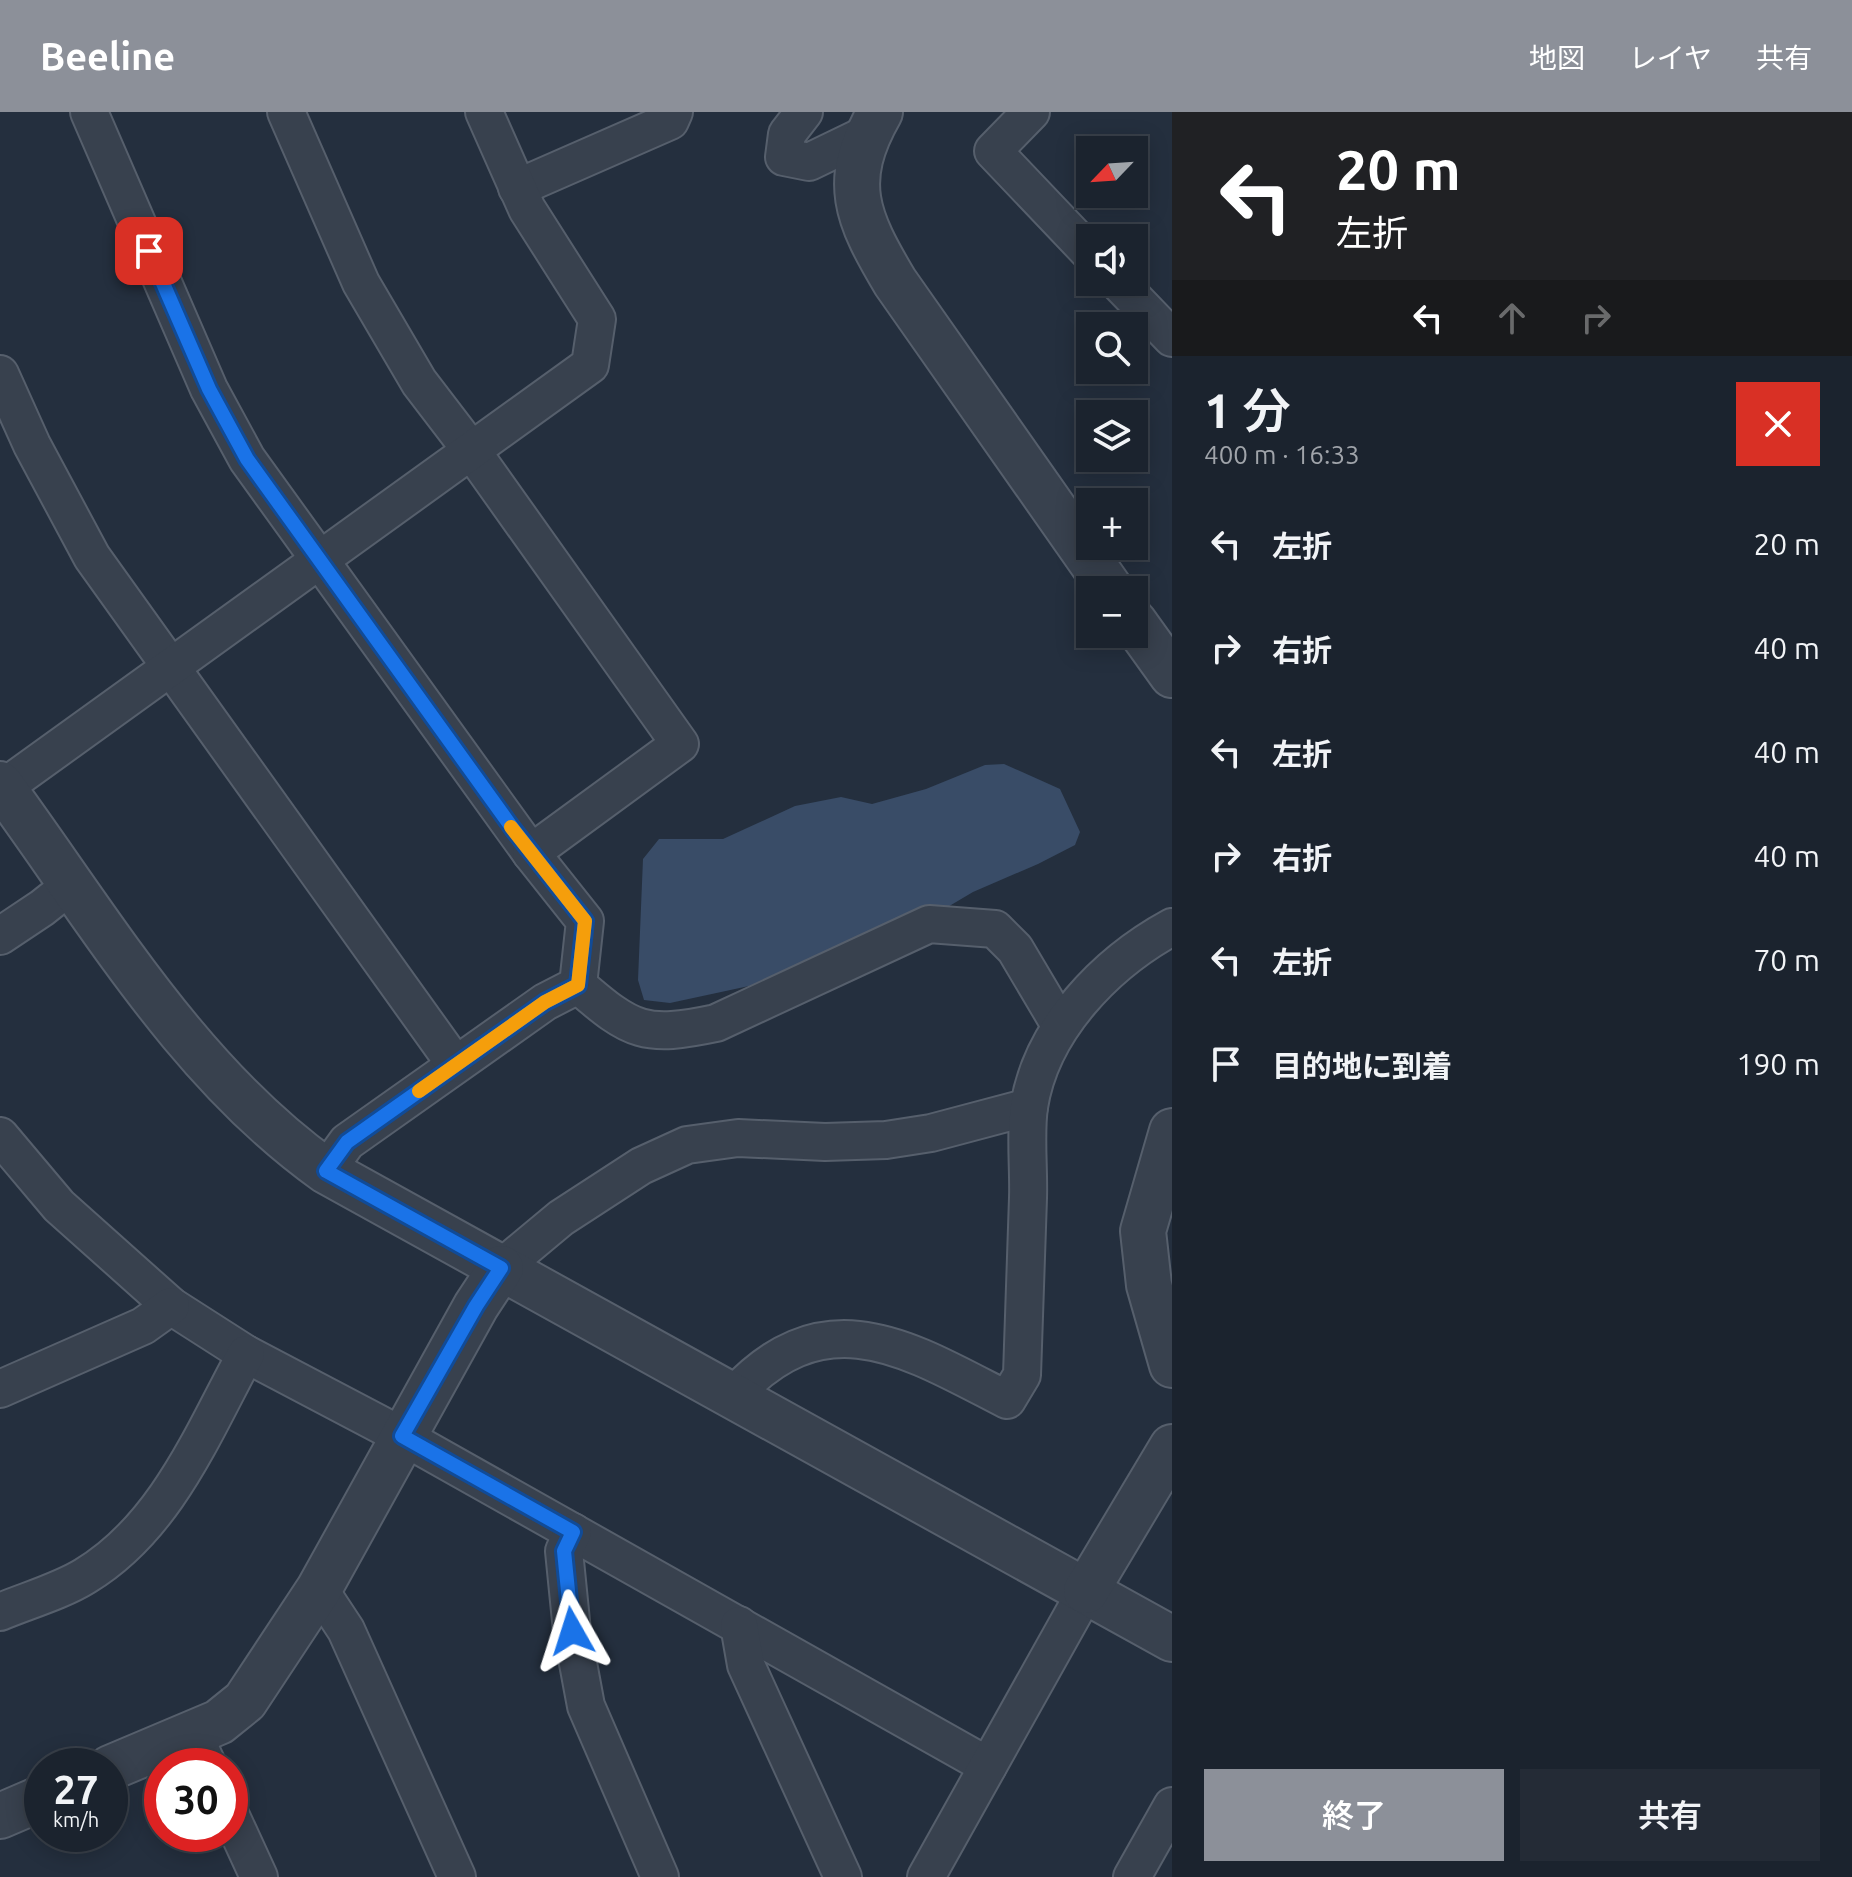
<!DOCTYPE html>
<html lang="ja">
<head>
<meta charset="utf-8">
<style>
	:root { --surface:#1b232e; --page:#242b36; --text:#f1f3f6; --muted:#a0a4aa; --line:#39404a; --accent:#8c9099 }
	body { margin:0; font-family:Ubuntu,"Noto Sans JP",sans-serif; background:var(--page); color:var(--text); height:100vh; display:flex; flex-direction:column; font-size:30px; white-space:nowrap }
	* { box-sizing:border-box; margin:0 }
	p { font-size:26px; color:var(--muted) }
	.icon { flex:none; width:44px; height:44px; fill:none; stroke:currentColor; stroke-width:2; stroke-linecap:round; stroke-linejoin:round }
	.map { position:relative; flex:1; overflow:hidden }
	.sheet { display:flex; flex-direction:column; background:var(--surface); width:680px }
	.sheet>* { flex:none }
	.guide { background:#202124; color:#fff; overflow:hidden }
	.needle { width:52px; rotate:245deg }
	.fabs { position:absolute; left:1076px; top:24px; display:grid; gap:16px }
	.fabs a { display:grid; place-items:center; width:72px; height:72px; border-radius:0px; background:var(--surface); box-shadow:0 4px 20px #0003,0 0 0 2px var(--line); font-size:40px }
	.speed { position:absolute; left:24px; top:1636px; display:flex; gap:16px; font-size:40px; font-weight:700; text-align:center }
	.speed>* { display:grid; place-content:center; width:104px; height:104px; border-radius:50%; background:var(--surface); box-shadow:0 4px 20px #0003,0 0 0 2px var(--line); line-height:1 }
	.speed small { font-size:20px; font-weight:400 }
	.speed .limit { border:12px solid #d22; background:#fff; color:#111 }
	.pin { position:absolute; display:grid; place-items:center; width:68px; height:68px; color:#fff; margin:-34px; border-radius:16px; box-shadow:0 4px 12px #0006 }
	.me { position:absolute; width:88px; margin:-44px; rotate:354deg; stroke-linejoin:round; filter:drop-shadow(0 0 6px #0008) }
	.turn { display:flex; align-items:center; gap:28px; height:168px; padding:0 32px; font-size:36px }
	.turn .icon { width:104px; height:104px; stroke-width:2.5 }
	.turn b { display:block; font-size:56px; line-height:68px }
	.lanes { display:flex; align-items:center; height:76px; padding:0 32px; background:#0003; justify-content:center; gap:40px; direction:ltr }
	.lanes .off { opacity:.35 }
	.round { display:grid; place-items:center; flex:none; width:84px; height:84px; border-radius:0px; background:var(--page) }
	.overview { display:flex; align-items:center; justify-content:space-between; height:136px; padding:0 32px }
	h1 { font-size:48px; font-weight:600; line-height:60px }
	.action { display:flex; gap:16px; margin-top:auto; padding:16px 32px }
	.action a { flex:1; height:92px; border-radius:0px; background:var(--accent); color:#fff; font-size:32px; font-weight:600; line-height:92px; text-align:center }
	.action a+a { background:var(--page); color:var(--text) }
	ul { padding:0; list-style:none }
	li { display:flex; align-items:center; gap:24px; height:104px; padding:0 32px }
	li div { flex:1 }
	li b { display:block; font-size:30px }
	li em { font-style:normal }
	header { display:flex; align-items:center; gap:48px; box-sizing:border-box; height:112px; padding:0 40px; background:var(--accent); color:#fff }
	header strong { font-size:38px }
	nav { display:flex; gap:44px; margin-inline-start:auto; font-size:28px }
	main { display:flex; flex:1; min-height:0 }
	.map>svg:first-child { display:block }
	.water { fill:#394c67 }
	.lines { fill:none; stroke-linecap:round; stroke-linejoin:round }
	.minor-casing { stroke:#565f6c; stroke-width:40 }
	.tertiary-casing { stroke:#565f6c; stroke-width:48 }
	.minor { stroke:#38414e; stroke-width:36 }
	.tertiary { stroke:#38414e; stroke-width:44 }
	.route-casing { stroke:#114b97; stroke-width:20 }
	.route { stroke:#1a73e8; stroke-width:14 }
	.slow { stroke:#f59e0b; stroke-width:14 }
</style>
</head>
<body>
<header>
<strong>Beeline</strong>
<nav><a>地図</a><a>レイヤ</a><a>共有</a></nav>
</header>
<main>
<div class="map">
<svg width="1172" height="1765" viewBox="0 0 1172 1765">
	<rect width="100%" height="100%" fill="#242f3e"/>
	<polygon class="water" points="1004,652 1060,677 1080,720 1075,733 1038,752 973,780 880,835 777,868 670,891 644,888 638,868 643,747 659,727 723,727 795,694 841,685 872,692 926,677 985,653"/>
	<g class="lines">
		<defs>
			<g id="minor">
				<polyline points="89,0 209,277 247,347 531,741 585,809 578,873 545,890 347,1030 326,1059"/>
				<polyline points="286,0 361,171 419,270 471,338 680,632 531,741"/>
				<polyline points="804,0 787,22 784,45 809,50 867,22"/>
				<polyline points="1031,0 993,39 1090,141"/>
				<polyline points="517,76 670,9 674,0"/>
				<polyline points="1118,170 1172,226"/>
				<polyline points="0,262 32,333 92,445 455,952"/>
				<polyline points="3,676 590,253 597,207 527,97 484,0"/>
				<polyline points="0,824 42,796 71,773"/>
				<path d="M578 873C632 920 645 926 716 911L929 812 995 817 1015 837 1060 913"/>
				<polyline points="0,1024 59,1094 171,1194 246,1242 402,1324 988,1654"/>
				<polyline points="501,1156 561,1106 641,1054 687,1033 738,1026 825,1030 886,1028 931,1021 1029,995"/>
				<polyline points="0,1277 143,1214 171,1194"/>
				<path d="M733 1284C825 1183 908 1237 1007 1288L1022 1263C1024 1204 1026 1145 1028 1086 1029 1058 1025 1021 1029 995 1041 917 1106 851 1172 815"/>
				<polyline points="573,1420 564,1439 572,1519 586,1594 660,1765"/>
				<polyline points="319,1477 346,1518 457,1765"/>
				<path d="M0 1500C26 1489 61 1479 85 1464 166 1415 203 1321 246 1242"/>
				<polyline points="739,1513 746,1553 843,1765"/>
				<polyline points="192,1619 208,1654"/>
				<polyline points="230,1702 259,1765"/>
				<polyline points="926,1765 1086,1479"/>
				<polyline points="1132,1765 1172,1694"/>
			</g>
			<g id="tertiary">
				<path d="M880 0C840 70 857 106 895 170L1111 478"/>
				<polyline points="1134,510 1172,563"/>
				<path d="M0 672C99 807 187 960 326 1059L1172 1527"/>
				<polyline points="1172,1019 1143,1119 1149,1173 1172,1253"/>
				<polyline points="1086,1479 1172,1335"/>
				<polyline points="110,1656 219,1610 245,1589 319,1477 476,1194 501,1156"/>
				<polyline points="0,1704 42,1686"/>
			</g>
		</defs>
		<use href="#minor" class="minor-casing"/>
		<use href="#tertiary" class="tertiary-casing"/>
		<use href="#minor" class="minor"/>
		<use href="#tertiary" class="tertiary"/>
	</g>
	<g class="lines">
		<defs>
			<polyline id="route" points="149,139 209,277 247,347 513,717 585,809 578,873 545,890 347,1030 326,1059 501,1156 476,1194 402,1324 573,1420 564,1439 572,1519"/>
		</defs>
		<use href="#route" class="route-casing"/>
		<use href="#route" class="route"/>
		<polyline class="slow" points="419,979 545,890 578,873 585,809 511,715"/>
	</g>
</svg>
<div class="fabs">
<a><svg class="needle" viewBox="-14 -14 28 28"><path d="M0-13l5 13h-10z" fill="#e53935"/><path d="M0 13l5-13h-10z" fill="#a0a4aa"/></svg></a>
<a><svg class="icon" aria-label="sound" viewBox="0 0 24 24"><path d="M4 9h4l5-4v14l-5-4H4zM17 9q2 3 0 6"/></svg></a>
<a><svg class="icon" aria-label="search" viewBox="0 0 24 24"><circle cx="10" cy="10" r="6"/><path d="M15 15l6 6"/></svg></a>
<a><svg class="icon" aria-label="layers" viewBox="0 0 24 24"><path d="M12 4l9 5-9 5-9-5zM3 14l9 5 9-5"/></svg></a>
<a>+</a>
<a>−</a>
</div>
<div class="speed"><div>27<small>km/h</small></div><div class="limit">30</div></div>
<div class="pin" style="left:149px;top:139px;background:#d93025"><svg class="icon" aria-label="arrive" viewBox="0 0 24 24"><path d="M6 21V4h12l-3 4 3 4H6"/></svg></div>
<svg class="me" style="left:572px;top:1519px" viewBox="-20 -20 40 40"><path d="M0-17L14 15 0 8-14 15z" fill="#1a73e8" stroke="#fff" stroke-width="4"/></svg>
</div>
<section class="sheet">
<div class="guide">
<div class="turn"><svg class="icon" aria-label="left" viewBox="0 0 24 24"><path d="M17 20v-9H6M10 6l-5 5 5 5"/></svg><div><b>20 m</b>左折</div></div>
<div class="lanes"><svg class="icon" aria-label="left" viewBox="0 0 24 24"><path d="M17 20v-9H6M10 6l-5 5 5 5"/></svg><svg class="icon off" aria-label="ahead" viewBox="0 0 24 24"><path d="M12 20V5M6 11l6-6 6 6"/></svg><svg class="icon off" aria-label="right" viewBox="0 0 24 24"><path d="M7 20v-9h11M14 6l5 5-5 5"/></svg></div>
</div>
<div class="overview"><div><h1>1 分</h1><p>400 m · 16:33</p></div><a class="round" style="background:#d93025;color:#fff"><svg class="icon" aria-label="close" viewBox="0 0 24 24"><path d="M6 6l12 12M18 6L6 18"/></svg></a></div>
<ul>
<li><svg class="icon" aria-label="left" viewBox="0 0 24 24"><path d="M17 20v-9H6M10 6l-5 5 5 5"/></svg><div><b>左折</b></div><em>20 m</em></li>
<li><svg class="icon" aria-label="right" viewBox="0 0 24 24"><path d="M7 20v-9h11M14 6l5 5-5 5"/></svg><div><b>右折</b></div><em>40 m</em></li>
<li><svg class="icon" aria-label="left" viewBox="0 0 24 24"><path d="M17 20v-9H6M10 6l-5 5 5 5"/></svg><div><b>左折</b></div><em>40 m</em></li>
<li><svg class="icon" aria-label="right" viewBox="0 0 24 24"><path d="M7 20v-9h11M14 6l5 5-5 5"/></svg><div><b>右折</b></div><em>40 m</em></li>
<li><svg class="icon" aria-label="left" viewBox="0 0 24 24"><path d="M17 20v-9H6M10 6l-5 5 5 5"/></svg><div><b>左折</b></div><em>70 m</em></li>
<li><svg class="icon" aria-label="arrive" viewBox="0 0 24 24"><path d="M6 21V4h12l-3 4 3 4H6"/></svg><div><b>目的地に到着</b></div><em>190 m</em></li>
</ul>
<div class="action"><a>終了</a><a>共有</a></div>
</section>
</main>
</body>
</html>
